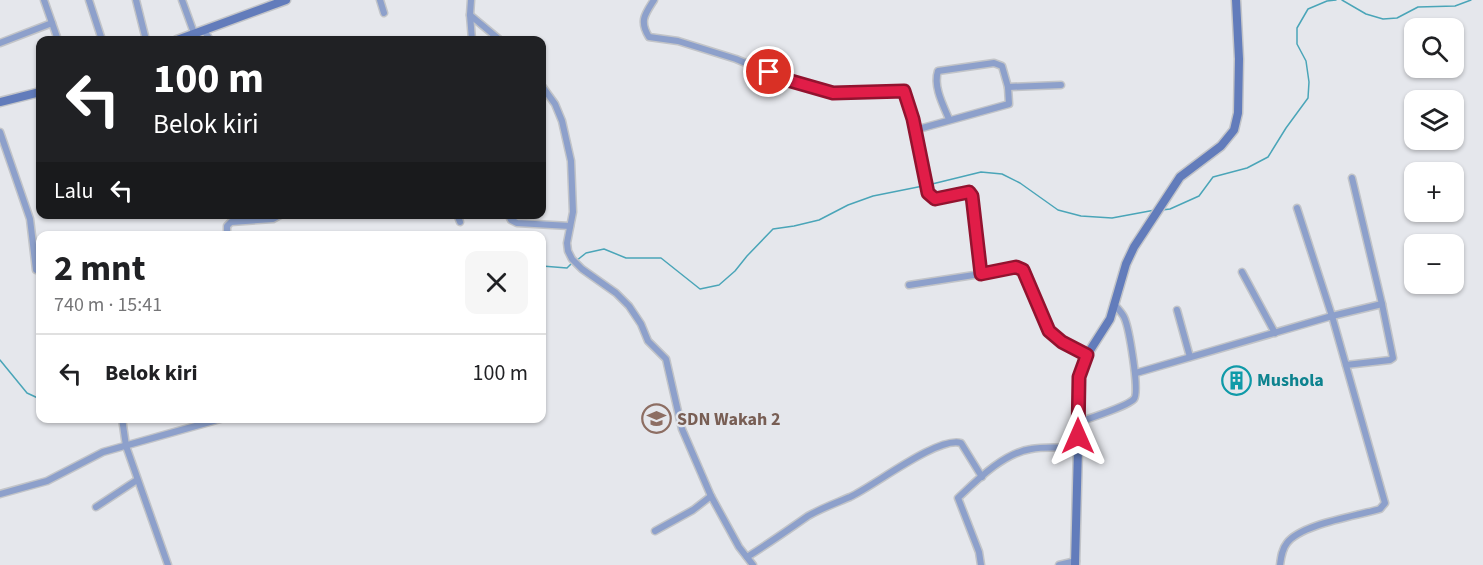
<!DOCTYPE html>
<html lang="id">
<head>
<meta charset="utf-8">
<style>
	:root { --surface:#fff; --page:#f6f6f6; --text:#202124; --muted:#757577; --line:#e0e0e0 }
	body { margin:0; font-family:"Source Sans 3",sans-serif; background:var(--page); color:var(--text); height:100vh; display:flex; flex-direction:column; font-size:22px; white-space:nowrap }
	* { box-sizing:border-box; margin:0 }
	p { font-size:20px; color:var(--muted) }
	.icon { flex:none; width:33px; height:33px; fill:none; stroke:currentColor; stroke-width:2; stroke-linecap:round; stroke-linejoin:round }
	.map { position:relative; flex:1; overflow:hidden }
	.sheet { position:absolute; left:36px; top:231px; width:510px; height:192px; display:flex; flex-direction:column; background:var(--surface); border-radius:12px; box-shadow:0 2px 4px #0004 }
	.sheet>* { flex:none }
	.guide { position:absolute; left:36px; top:36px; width:510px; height:183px; border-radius:12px; box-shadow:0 2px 4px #0004; background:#202124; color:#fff; overflow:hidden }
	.fabs { position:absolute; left:1404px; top:18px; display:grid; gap:12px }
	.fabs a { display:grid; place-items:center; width:60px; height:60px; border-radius:12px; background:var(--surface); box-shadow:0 2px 4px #0004; font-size:30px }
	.pin { position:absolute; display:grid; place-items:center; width:51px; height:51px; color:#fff; margin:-26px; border:3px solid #fff; border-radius:50%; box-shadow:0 2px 6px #0007 }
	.me { position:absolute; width:66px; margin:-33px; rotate:0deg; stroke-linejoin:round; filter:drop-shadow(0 0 4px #0008) }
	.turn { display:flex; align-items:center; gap:21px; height:126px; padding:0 18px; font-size:27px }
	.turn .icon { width:78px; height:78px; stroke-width:2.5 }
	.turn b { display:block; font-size:42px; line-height:51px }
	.then { display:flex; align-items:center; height:57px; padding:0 18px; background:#0003; gap:12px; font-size:22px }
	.round { display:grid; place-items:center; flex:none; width:63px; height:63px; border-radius:12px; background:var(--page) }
	.summary { display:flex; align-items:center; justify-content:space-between; height:102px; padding:0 18px }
	h1 { font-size:36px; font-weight:700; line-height:45px }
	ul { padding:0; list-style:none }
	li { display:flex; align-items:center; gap:18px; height:78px; padding:0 18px; border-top:2px solid var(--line) }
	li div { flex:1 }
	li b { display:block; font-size:22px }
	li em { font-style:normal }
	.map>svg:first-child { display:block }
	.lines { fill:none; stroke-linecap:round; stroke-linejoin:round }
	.stream { stroke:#4aa5b8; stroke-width:1.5 }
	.street-casing { stroke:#c2c4c8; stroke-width:9 }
	.secondary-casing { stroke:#c2c4c8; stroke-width:11 }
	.street { stroke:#8da0cb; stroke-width:6 }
	.secondary { stroke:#627cbb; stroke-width:8 }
	.route-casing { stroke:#92132f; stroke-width:15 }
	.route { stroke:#e11d48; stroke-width:10 }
	.labels { text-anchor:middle; stroke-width:4.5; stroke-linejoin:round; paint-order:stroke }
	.culture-label { font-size:18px; font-weight:bold; fill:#0d838f; stroke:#e5e7ec; text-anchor:start }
	.education-label { font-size:18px; font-weight:bold; fill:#785e54; stroke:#e5e7ec; text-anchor:start }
</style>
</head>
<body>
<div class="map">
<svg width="1483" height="565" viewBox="0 0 1483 565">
	<rect width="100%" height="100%" fill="#e5e7ec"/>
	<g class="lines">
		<g class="stream">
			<polyline points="1342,0 1366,14 1383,19 1397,18 1418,7 1455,6 1471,0"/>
			<polyline points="928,185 981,172 1002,174 1020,183 1058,210 1081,216 1112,218 1155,210"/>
			<polyline points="1162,210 1170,209 1199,196 1213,177 1247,168 1268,157 1286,128 1308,98 1309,82 1306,61 1297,44 1297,28 1308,9 1327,1 1336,0"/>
			<polyline points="576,261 586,253 604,249 626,258 661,258 700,289 719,285 735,271 747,256 773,229 794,226 819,220 848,205 873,196 923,186"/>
			<polyline points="542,266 567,268 572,263"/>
			<polyline points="0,360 27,393 40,399"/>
		</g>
		<defs>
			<g id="street">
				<polyline points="44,0 58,40"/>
				<polyline points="89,0 102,40"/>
				<polyline points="136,0 146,40"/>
				<polyline points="182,0 194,33"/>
				<polyline points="380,0 384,13"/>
				<polyline points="471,0 470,15 472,40"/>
				<path d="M654 0C645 14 639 21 649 37L678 41 736 59 784 79 833 93 904 91 913 119 928 193 935 199 968 192 972 196 981 274"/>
				<polyline points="470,15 500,40"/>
				<polyline points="204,30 210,40"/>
				<polyline points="0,43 52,23"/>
				<polyline points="542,86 555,104 562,121 571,161 573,212 567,243 568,251 572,259 582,269 616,293 629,306 641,324 648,341 666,359 682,429 711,496 739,547 753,565"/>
				<polyline points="1008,87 1061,85"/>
				<path d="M915 130 1009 104 1008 87 1002 66 994 63 938 71C933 86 943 105 949 119"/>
				<polyline points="0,132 30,219 36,270"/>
				<polyline points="457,214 460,222"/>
				<polyline points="508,214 511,220 517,223 570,226"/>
				<polyline points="227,236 227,226 231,222 273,219 282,214"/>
				<polyline points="1242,272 1275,333"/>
				<path d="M909 285 1020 268C1027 275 1030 284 1033 293 1049 334 1047 335 1087 355"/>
				<polyline points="1177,310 1190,357"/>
				<polyline points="1346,365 1390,360 1393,358 1382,304 1352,178"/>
				<polyline points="1136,373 1332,316 1382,304"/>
				<polyline points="122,418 126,446 168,565"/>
				<path d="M1077 423C1089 418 1127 407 1134 399 1140 392 1129 327 1124 317 1122 313 1118 309 1115 305"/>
				<polyline points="0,494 47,481 103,452 224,418"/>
				<polyline points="96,507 137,480"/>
				<polyline points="655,531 693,510 711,496"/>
				<path d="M747 557C768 544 788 530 808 516 822 508 836 503 850 497 874 486 938 436 961 443L982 477"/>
				<path d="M981 565 979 552 958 498C978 479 1004 453 1031 449 1046 446 1063 448 1078 448"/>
				<polyline points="1059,565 1076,561"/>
				<path d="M1280 565C1281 557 1282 549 1287 543 1301 524 1357 516 1380 509L1385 503 1332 316 1297 208"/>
			</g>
			<g id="secondary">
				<polyline points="177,40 286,0"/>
				<polyline points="0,102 40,92"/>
				<polyline points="1075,565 1078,448 1077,423 1080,373 1087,355 1110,319 1126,264 1134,247 1180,177 1221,146 1234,130 1238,113 1239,59 1236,0"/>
			</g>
		</defs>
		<use href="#street" class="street-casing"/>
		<use href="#secondary" class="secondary-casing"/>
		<use href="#street" class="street"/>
		<use href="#secondary" class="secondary"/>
	</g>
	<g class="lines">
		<defs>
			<polyline id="route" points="769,72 784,79 833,93 904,91 913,119 928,193 935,199 969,192 972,196 981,274 1016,267 1023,270 1049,331 1062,342 1087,355 1079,377 1078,436"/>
		</defs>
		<use href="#route" class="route-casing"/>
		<use href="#route" class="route"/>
	</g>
	<defs>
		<symbol id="building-ring" viewBox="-11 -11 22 22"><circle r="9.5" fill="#e5e7ec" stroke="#0f9aa8" stroke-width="1.5"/><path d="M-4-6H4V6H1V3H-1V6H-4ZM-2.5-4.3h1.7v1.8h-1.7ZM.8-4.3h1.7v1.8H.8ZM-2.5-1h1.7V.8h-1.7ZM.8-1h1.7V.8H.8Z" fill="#0f9aa8"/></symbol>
		<symbol id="school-ring" viewBox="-11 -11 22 22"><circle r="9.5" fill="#e5e7ec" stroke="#8d6e63" stroke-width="1.5"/><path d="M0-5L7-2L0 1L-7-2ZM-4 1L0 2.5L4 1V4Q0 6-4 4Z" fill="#8d6e63"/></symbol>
	</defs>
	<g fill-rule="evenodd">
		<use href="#building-ring" x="1220" y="364" width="33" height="33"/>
		<use href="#school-ring" x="640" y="402" width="33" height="33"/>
	</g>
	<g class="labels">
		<g class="culture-label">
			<text x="1257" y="386">Mushola</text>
		</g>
		<g class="education-label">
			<text x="677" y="425">SDN Wakah 2</text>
		</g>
	</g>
</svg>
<div class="fabs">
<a><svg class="icon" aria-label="search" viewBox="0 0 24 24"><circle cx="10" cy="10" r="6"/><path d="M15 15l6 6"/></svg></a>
<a><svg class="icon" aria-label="layers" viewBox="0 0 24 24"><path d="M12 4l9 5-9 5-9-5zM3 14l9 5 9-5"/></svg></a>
<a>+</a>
<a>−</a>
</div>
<div class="pin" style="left:769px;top:72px;background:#d93025"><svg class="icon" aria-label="arrive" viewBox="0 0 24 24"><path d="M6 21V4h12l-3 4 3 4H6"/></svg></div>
<svg class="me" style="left:1078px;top:436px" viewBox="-20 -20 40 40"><path d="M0-17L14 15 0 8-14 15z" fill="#e11d48" stroke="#fff" stroke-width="4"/></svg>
<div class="guide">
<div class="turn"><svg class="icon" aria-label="left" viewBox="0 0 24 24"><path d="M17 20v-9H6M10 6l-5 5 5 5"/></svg><div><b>100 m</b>Belok kiri</div></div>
<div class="then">Lalu<svg class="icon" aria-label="left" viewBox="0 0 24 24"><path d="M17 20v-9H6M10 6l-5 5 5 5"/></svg></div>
</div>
<section class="sheet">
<div class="summary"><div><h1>2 mnt</h1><p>740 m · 15:41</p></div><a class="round"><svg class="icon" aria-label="close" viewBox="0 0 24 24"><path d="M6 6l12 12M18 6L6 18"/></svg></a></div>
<ul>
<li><svg class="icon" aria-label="left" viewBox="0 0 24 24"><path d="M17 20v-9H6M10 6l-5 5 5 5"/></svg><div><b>Belok kiri</b></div><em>100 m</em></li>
</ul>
</section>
</div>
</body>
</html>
